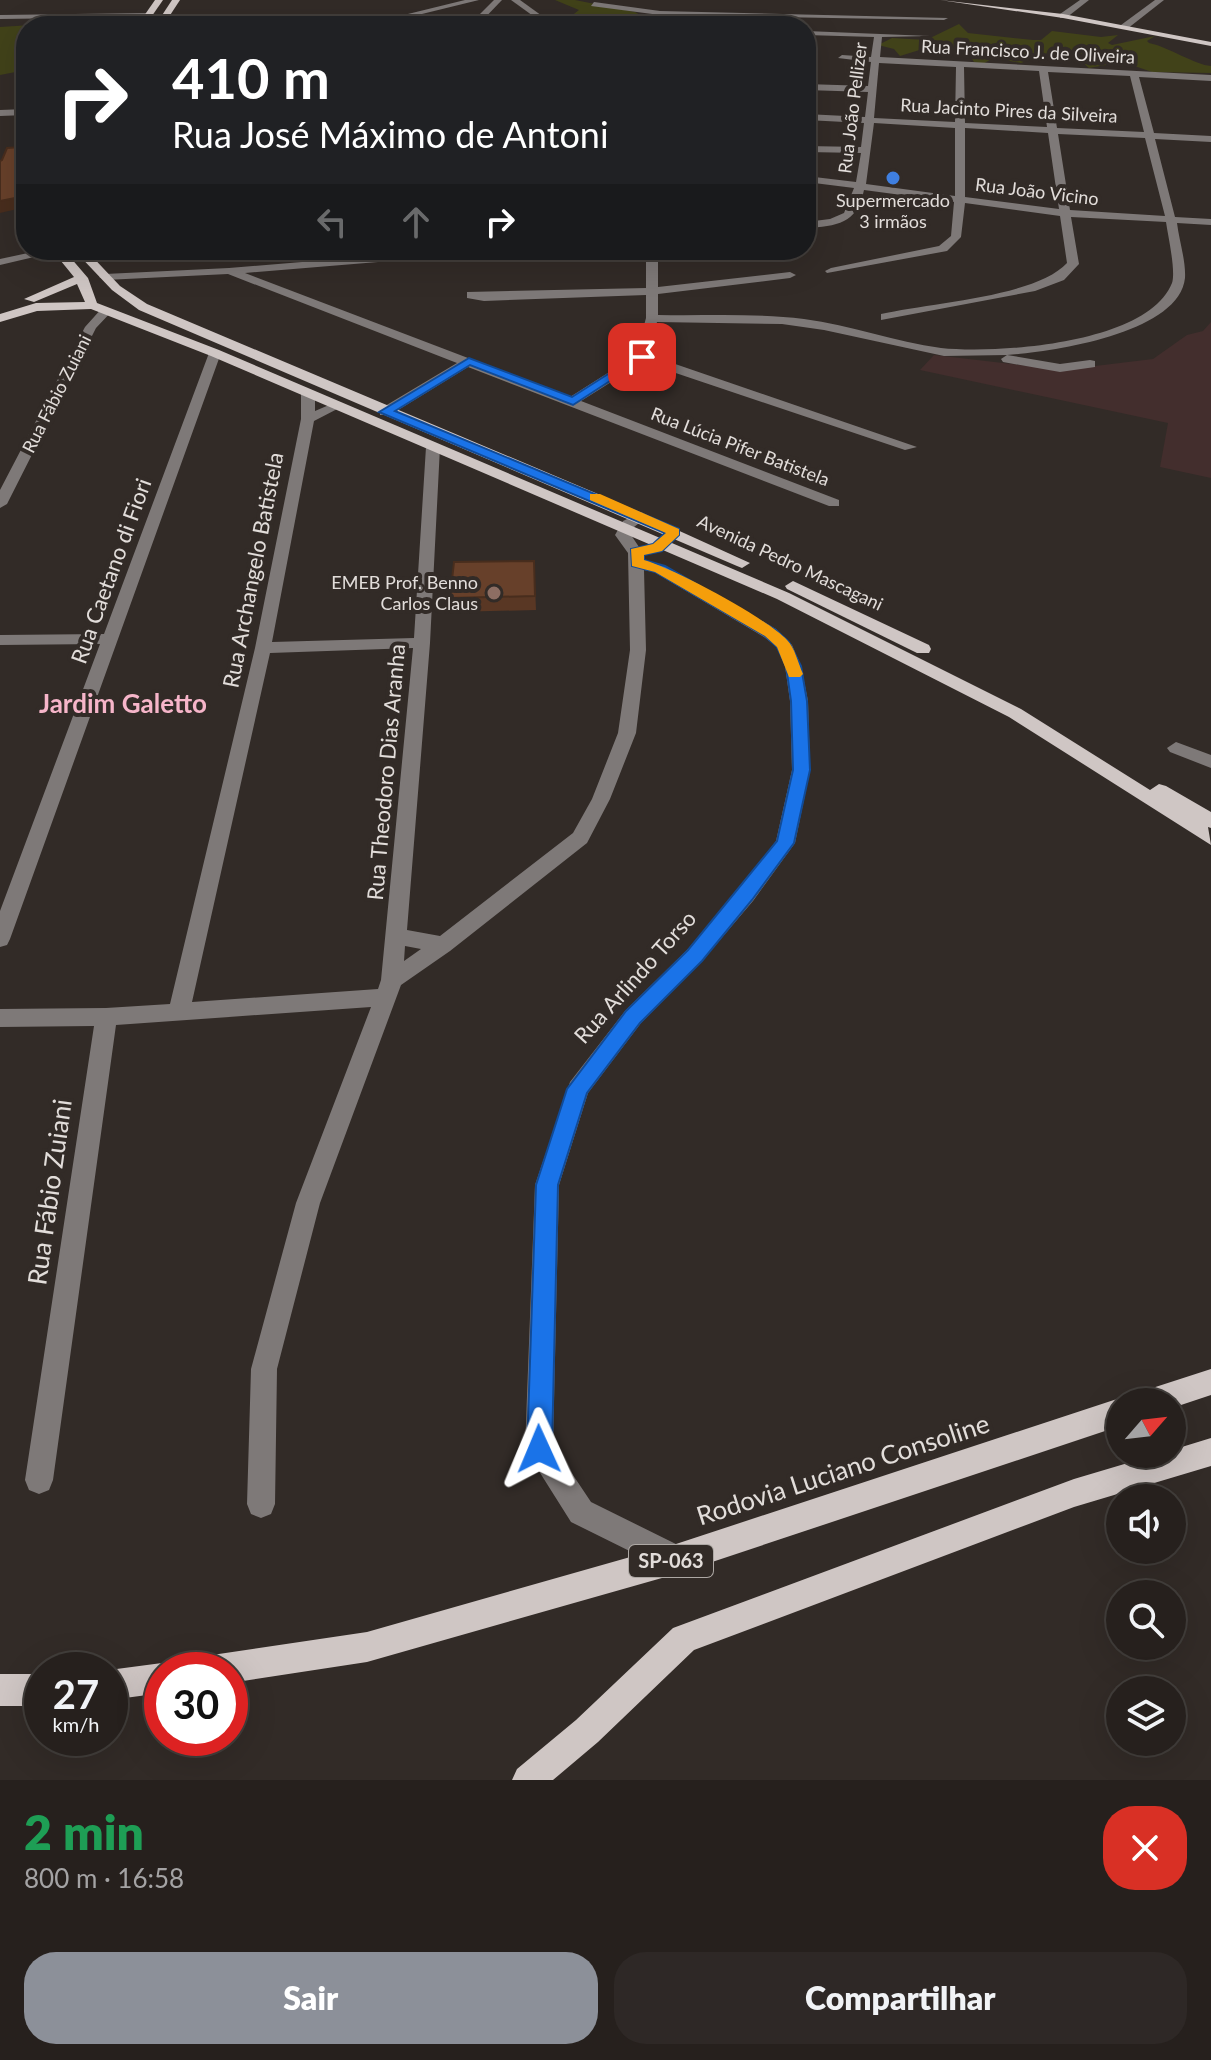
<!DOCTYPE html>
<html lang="pt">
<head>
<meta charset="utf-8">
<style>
	:root { --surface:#26201d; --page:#2e2826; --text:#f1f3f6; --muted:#a4a3a4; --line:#423e3b; --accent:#8c9099 }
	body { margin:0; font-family:Lato,sans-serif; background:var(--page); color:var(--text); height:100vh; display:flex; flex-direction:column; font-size:30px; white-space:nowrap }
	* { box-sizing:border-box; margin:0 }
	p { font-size:26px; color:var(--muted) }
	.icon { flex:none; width:44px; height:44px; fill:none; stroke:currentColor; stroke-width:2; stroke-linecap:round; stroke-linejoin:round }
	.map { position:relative; height:1780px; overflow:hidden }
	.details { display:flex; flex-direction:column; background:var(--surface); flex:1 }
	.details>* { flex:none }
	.top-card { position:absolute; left:16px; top:16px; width:800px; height:244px; border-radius:32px; box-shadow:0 8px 32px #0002,0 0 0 2px var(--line); background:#202124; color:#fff; overflow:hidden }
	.needle { width:52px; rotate:62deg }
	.tools { position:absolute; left:1106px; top:1388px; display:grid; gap:16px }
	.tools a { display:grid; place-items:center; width:80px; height:80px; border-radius:50%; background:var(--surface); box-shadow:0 8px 32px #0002,0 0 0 2px var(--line); font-size:40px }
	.speed { position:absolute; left:24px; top:1652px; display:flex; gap:16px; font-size:40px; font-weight:700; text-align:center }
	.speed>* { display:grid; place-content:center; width:104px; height:104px; border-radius:50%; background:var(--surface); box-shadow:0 8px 32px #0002,0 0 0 2px var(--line); line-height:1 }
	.speed small { font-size:20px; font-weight:400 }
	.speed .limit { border:12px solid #d22; background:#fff; color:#111 }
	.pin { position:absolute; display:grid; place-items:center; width:68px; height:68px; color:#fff; margin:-34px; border-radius:16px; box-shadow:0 4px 12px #0006 }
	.me { position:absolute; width:88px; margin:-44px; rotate:359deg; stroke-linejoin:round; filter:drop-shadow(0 0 6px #0008) }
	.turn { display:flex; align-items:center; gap:28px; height:168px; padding:0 24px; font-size:36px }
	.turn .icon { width:104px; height:104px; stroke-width:2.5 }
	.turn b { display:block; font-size:56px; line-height:68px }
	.lanes { display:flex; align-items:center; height:76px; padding:0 24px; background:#0003; justify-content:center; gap:40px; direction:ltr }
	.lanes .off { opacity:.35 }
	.round { display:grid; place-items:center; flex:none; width:84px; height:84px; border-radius:32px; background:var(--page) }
	.summary { display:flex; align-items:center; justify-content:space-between; height:136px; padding:0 24px }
	h1 { font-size:48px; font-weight:800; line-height:60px; color:#1e9e55 }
	.button { display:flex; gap:16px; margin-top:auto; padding:16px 24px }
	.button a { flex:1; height:92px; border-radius:32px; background:var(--accent); color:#fff; font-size:32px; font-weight:800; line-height:92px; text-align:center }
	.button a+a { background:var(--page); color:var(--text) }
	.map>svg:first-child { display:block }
	.education { fill:#432e2d }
	.green { fill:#414219 }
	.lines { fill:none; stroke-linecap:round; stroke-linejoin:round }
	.minor { fill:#7e7978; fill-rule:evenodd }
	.major { fill:#cfc6c4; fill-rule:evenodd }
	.wall { fill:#593724 }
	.shaded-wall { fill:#482d1d }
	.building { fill:#67402a; stroke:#482d1d; stroke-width:2 }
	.route { fill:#1a73e8; stroke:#114b97; stroke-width:2 }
	.slow { fill:#f59e0b }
	.shop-dot { fill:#3f7fe0; stroke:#322b27; stroke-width:3 }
	.education-dot { fill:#8d6e63; stroke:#322b27; stroke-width:3 }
	.labels { text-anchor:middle; stroke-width:8; stroke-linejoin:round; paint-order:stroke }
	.far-street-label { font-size:18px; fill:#e2ddda; stroke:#322b27 }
	.far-poi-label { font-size:18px; fill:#e2ddda; stroke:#322b27 }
	.shield { fill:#322b27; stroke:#ada8a4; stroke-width:2 }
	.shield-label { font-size:20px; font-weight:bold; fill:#e2ddda }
	.street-label { font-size:22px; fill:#e2ddda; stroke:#322b27 }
	.quarter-label { font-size:26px; font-weight:bold; fill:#f6b5c9; stroke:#322b27 }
	.near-street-label { font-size:26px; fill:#e2ddda; stroke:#322b27 }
</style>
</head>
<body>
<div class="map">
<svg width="1211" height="1780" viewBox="0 0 1211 1780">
	<rect width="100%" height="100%" fill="#322b27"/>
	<polygon class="education" points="1211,322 1211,478 1160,467 1168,423 920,370 934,355 1062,370 1153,359 1187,335 1203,331"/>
	<g class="green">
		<polygon points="555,0 575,0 635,12 650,21 696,15 711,16 698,20 694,26 574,26 574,22 565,21 579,10"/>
		<polygon points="62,23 65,26 26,26 26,70 0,75 0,27"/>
		<path d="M959 24 968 33 1033 40H1041L1052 31 1101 37 1118 35 1108 43 1112 45 1155 36 1147 41 1149 43C1169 47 1195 65 1211 66V73L1152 72 1123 62 1089 68 1081 61 1082 54 1048 53 1021 63 993 58 983 64 974 62 970 56 926 48 900 56 894 49 878 45 892 38 926 40Z"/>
	</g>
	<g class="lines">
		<g class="minor">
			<polygon points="465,0 479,0 373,26 359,26"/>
			<polygon points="494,0 502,0 477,26 468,26"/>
			<polygon points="511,0 520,0 556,26 547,26"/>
			<polygon points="1080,0 1089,0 1066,18 1060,18 1060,14"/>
			<polygon points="1155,0 1164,0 1127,29 1121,29 1121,25"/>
			<polygon points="594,2 660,11 948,18 944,20 660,15 591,6"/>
			<polygon points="149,13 152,17 0,19 0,15"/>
			<path d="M806 31 930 36 882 37 880 57 1211 75V81L1139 77 1154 133 1211 136V142L1155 139 1175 217 1211 219V225L1177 223C1179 240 1186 261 1185 278 1179 334 1050 352 1007 355L1060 364 1090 360 1095 361V367L1060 372 1003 362 1001 359 1007 355 944 356 824 330 782 324 657 322 649 355 917 447 905 450 643 362 581 401 839 500V506H829L468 367 390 415H380V409L457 363 228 274 105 280 99 277 105 274 229 268 446 250H493L487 253 245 273 570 397 636 355 646 318V295L484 301 467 298V292L646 288V250H658V287L790 272 796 275 790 278 658 294V315C707 316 756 313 804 319 851 325 895 342 941 348 997 354 1148 344 1172 283 1176 271 1168 236 1166 222L1071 217 1079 264 1064 280 1035 291 881 320V314C928 303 1036 297 1067 263L1060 216 965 203 961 237 947 251 827 273 825 271 831 268 939 246 951 236 954 202 864 190C857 224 837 226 806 228V222L830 219 844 213 854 188 806 182V176L856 182 861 153 806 152V146L861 147 864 123 806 120V114L865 117 868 92 806 90V84L868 86 871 62 838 58 842 55 871 57 874 37 806 35ZM879 63 956 67 955 122 874 118ZM964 67 1039 71 1047 127 965 123ZM1048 72 1130 76 1144 132 1057 128ZM874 123 955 128V196L866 184ZM965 128 1048 133 1059 209 965 197ZM1058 134 1145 138 1165 216 1070 210Z"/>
			<polygon points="26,109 26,115 0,116 0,110"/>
			<polygon points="42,250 64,250 0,265 0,259"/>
			<polygon points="103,307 113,310 96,328 7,504 0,508 0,490 85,327"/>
			<polygon points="215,349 221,353 10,939 7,945 0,947 0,911 100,644 0,645 0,635 104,634 209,353"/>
			<path d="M308 390 315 394V411L336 402 343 406 314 421 272 642 414 638 426 447 433 443 440 447 430 643 407 930 440 936 573 833 592 799 618 733 630 650 628 553 615 535 623 521 641 512 648 516 634 527 631 535 639 547 652 544 670 529H680V535L662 551 644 555V560L666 566 776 629 792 645 801 666 808 701 810 770 795 843 753 901 702 961 641 1023 588 1093 559 1185 553 1445 591 1502 686 1549 691 1559 686 1569 676 1574 571 1522 525 1449 535 1185 570 1082 625 1011 688 949 739 891 776 841 792 770 790 701 785 666 777 647 764 637 654 572 644 570 646 650 636 733 610 799 587 843 450 951 401 985 320 1203 277 1369 275 1504 271 1514 261 1518 251 1514 247 1504 251 1369 296 1203 371 1007 116 1025 53 1480 49 1490 39 1494 29 1490 25 1480 94 1026 0 1027V1009L106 1008 170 1004 255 648 301 419V394ZM413 648 381 980 378 989 192 1002 270 653ZM405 946 421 949 404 961Z"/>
			<polygon points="1176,742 1211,755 1211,768 1170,752 1167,748"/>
		</g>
		<g class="major">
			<polygon points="155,0 163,0 145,26 137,26"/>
			<polygon points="172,0 180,0 163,26 155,26"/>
			<polygon points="940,0 1063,14 1211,42 1211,46 1063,18"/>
			<polygon points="52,250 64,250 88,278 97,303 219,350 789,593 1021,709 1150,790 1159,784 1166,786 1211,812 1211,828 1208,827 1211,845 1009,717 777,599 211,356 91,309 37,311 0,322 0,314 36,303 85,302 77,284 34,302 24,299 74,277"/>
			<polygon points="74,250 86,250 120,286 147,304 598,494 750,563 742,568 737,566 139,310 112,290"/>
			<polygon points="793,581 929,645 931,649 929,653 917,653 787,589 785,586"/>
			<polygon points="1211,1369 1211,1395 1172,1408 1172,1402 1136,1402 1140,1392"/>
			<polygon points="1120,1398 1129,1402 1120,1402 1120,1426 676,1574 367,1662 230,1683 230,1670 197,1670 201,1659 212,1655 367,1632 676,1544"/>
			<polygon points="1211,1438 1211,1466 1074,1507 694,1650 598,1742 553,1780 512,1780 517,1769 576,1720 673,1628 1074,1479 1158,1454 1172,1454 1172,1450"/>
			<polygon points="162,1663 174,1670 162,1670 162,1693 110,1700 109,1670"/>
			<rect x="0" y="1674" width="42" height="32"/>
		</g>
	</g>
	<polygon class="wall" points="534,561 536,610 452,612 450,598"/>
	<polygon class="shaded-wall" points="26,193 26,207 0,213 0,201"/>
	<g class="building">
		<polygon points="26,138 25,196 0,201 0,161 2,160 7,148 21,147"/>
		<polygon points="534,561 535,596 450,598 454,562"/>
	</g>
	<polygon class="route" points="638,355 647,357 573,405 470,365 395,411 679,529 679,535 662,551 644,555 644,560 665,566 776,630 789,642 801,666 807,701 810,770 794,843 752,900 702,961 640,1023 587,1093 558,1185 552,1449 548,1458 539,1461 530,1458 527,1449 536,1185 567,1089 626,1011 688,950 777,841 793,770 791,701 786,666 777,647 765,636 655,572 632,566 631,549 653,544 665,533 379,412 469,358 572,397"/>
	<path class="slow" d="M590 494H600L679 529V535L662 551 644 555V560C675 569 765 617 787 640 795 648 798 663 803 674L800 677H789L777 647 765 636 655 572 632 566 631 549 653 544 666 533 590 500Z"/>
	<circle class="shop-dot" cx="893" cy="178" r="8"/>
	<circle class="education-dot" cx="494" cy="593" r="8"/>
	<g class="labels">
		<g class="far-street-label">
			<text transform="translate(1028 52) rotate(3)" y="6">Rua Francisco J. de Oliveira</text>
			<text transform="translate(853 108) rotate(-83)" y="6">Rua João Pellizer</text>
			<text transform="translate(1009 111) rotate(3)" y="6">Rua Jacinto Pires da Silveira</text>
			<text transform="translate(1037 192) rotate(7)" y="6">Rua João Vicino</text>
			<text transform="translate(57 394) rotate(-63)" y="6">Rua Fábio Zuiani</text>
			<text transform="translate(740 447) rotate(21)" y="6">Rua Lúcia Pifer Batistela</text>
			<text transform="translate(790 563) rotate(25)" y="6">Avenida Pedro Mascagani</text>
		</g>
		<g class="far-poi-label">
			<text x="893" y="207">Supermercado<tspan x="893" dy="21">3 irmãos</tspan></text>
			<text x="478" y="589" text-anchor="end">EMEB Prof. Benno<tspan x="478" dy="21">Carlos Claus</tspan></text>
		</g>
		<rect class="shield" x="629" y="1545" width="84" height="32" rx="6"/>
		<g class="shield-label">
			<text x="671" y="1568">SP-063</text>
		</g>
		<g class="street-label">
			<text transform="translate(253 570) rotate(-79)" y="8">Rua Archangelo Batistela</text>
			<text transform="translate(111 571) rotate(-70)" y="8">Rua Caetano di Fiori</text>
			<text transform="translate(386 772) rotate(-85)" y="8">Rua Theodoro Dias Aranha</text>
			<text transform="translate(635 977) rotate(-48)" y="8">Rua Arlindo Torso</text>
		</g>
		<g class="quarter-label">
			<text x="123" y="713">Jardim Galetto</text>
		</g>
		<g class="near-street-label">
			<text transform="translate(50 1192) rotate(-82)" y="9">Rua Fábio Zuiani</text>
			<text transform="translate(843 1470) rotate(-18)" y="9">Rodovia Luciano Consoline</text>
		</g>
	</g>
</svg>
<div class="tools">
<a><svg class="needle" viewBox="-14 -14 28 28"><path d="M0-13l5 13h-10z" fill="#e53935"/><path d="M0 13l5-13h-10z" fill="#a4a3a4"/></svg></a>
<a><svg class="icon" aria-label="sound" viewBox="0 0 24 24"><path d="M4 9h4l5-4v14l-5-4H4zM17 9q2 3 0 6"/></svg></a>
<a><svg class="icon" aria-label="search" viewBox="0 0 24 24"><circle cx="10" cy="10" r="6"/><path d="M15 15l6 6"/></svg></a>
<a><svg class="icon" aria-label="layers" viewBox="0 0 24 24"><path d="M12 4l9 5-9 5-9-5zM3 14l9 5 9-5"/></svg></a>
</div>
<div class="speed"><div>27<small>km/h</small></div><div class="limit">30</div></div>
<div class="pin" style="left:642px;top:357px;background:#d93025"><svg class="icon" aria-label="arrive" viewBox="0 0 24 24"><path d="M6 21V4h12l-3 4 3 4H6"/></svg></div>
<svg class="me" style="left:539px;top:1449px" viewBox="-20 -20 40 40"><path d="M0-17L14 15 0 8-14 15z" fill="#1a73e8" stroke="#fff" stroke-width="4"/></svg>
<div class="top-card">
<div class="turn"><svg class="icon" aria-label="right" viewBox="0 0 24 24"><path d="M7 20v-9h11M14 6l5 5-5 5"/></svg><div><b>410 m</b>Rua José Máximo de Antoni</div></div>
<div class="lanes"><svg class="icon off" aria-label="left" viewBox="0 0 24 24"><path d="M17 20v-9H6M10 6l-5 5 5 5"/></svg><svg class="icon off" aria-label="ahead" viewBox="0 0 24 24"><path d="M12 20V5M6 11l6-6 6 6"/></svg><svg class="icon" aria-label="right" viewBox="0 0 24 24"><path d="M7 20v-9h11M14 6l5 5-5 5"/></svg></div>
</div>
</div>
<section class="details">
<div class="summary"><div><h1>2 min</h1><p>800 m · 16:58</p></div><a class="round" style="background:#d93025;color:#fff"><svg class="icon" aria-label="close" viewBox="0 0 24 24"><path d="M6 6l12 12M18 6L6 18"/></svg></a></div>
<div class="button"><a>Sair</a><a>Compartilhar</a></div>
</section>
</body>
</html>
